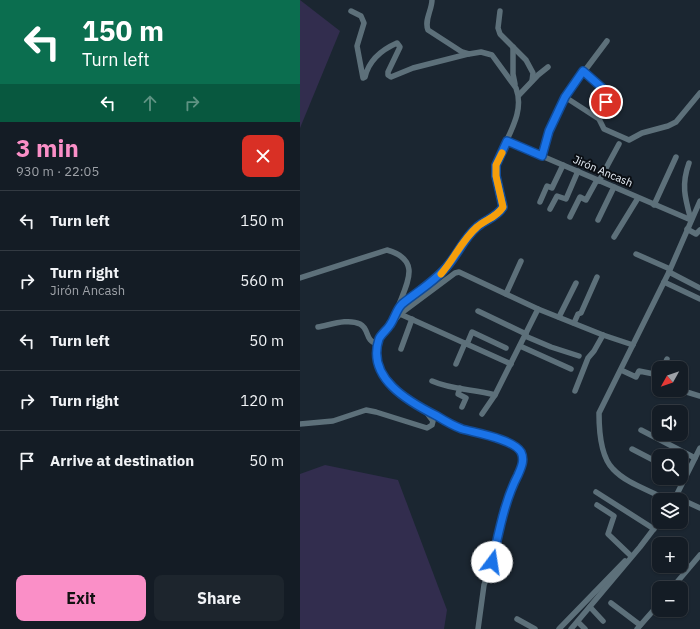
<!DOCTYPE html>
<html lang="en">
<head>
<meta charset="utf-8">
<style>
	:root { --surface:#141c25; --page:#1d252d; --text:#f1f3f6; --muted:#9da1a7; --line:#333a42; --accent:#fa8fc7 }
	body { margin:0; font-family:"IBM Plex Sans",sans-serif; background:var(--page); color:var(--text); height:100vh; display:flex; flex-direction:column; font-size:15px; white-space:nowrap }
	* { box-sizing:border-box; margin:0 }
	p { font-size:13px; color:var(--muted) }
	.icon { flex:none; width:22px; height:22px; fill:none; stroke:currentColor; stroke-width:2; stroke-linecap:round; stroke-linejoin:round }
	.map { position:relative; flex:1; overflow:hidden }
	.details { display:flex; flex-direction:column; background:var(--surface); width:300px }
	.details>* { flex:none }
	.banner { background:#0b6e4f; color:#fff; overflow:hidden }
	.needle { width:26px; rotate:230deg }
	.buttons { position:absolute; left:352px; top:361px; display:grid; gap:8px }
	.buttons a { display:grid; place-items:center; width:36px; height:36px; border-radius:8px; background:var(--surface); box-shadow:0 1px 3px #0004,0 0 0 1px var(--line); font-size:20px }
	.pin { position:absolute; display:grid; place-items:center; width:34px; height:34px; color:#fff; margin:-17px; border:2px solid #fff; border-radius:50%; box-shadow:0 1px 4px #0007 }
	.me { position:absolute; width:44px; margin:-22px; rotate:14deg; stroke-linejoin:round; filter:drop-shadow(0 0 3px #0008) }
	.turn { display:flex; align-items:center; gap:14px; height:84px; padding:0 16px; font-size:18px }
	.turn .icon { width:52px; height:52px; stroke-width:2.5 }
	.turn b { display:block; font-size:28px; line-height:34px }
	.lanes { display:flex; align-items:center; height:38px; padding:0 16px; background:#0003; justify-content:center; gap:20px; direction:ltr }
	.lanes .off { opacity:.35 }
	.round { display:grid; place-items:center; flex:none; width:42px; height:42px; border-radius:8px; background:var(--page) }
	.headline { display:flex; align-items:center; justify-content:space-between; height:68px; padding:0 16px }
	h1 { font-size:24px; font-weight:700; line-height:30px; color:var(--accent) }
	.primary-button { display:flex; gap:8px; margin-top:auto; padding:8px 16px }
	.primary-button a { flex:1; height:46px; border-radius:8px; background:var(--accent); color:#111; font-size:16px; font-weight:700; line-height:46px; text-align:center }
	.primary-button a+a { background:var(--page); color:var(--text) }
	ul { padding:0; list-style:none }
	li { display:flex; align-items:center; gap:12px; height:60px; padding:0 16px; border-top:1px solid var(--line) }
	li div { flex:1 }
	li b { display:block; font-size:15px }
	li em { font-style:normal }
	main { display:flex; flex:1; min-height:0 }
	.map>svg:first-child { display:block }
	.green { fill:#322d4e }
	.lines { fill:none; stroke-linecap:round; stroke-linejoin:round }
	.minor { stroke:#5d707a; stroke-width:5.5 }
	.route-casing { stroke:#114b97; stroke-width:10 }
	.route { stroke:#1a73e8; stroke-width:7 }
	.slow { stroke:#f59e0b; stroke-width:7 }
	.labels { text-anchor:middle; stroke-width:4; stroke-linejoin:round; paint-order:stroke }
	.street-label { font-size:11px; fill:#e7eef6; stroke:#0a0e13 }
</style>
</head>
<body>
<main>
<section class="details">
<div class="banner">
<div class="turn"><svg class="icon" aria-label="left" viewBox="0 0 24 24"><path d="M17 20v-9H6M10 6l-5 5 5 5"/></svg><div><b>150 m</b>Turn left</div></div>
<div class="lanes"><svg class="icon" aria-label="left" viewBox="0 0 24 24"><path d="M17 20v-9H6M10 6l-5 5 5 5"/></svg><svg class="icon off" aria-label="ahead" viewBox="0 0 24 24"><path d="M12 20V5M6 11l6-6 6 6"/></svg><svg class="icon off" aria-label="right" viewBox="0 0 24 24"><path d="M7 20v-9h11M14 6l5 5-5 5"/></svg></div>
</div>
<div class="headline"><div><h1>3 min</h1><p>930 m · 22:05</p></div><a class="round" style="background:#d93025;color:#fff"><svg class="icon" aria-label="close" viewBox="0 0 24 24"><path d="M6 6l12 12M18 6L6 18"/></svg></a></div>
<ul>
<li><svg class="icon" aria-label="left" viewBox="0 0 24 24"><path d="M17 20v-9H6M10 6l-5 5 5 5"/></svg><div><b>Turn left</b></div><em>150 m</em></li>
<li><svg class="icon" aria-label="right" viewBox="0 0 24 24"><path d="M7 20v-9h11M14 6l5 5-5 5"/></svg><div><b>Turn right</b><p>Jirón Ancash</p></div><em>560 m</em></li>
<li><svg class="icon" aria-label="left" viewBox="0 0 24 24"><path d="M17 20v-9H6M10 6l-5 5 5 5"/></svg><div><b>Turn left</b></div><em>50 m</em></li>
<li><svg class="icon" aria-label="right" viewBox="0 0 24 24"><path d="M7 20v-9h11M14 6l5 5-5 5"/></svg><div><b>Turn right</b></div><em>120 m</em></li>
<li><svg class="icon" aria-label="arrive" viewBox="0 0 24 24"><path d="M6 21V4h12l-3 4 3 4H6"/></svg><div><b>Arrive at destination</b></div><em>50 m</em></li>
</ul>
<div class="primary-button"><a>Exit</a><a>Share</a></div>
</section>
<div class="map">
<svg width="400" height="629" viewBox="0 0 400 629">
	<rect width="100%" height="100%" fill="#1b2631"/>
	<g class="green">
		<polygon points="0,0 40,31 0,128"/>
		<polygon points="25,465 98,480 147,610 144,629 0,629 0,474"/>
	</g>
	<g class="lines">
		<g class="minor">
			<path d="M51 11 61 16 64 23 57 46 63 78 65 77C69 60 81 50 97 43L100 47 88 72V75L91 77 113 68 168 54"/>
			<polyline points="200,11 198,28 200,34 226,60 233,73 232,81"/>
			<polyline points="213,47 213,74 215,84"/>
			<polyline points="283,71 308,93 303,111"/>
			<polyline points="219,95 238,75 248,67"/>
			<polyline points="265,97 299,119 304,129 329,140 342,133 368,126 376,122 400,93"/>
			<polyline points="207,141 391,220"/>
			<polyline points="243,156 249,131 265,97 307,41"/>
			<path d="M389 163C381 185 385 198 391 220"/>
			<polyline points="299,181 319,144"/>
			<polyline points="240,202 247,186 252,188 263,165"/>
			<polyline points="354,205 376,157"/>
			<polyline points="250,209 257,196 266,199 278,171"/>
			<polyline points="270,217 280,197 286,200 297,180"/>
			<polyline points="298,220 314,187"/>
			<polyline points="387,229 396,234 400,230"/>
			<polyline points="314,237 338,198"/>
			<polyline points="336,254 370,269"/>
			<polyline points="369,272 400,288"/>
			<path d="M0 278 87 250C122 260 107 283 98 307"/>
			<polyline points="364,282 400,299"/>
			<polyline points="206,294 221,261"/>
			<polyline points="178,311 226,334"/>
			<polyline points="100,314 211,364"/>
			<polyline points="259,317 276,283"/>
			<path d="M93 319 97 309 102 304C118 292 137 280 149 264 159 252 165 237 177 227 186 219 196 218 203 207 201 194 193 177 197 164 204 139 226 115 216 88L192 55 181 52 169 54 162 52 128 30C124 20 132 10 132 0"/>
			<polyline points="274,323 278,314 281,313 297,277"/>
			<path d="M18 327C30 325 48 318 60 324 70 329 64 341 78 344"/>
			<polyline points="225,336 251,347 279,356"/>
			<polyline points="167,344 172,332 206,348"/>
			<polyline points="220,346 271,369"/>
			<polyline points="101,349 112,319"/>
			<polyline points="156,364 165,343"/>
			<polyline points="363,368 367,359"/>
			<polyline points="321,370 336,377 339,371 354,374 357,368 359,369"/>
			<path d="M132 381C152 390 174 389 195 395"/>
			<polyline points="160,388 158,394 166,398 162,407"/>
			<polyline points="380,390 400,396"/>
			<polyline points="275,391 288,358 294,351 303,335"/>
			<polyline points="182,414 195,395 238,309"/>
			<polyline points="0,424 33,421 66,410 76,412 127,428 132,425 133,421 127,413"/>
			<polyline points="341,430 395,458"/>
			<polyline points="332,449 359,463"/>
			<polyline points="296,492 354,529"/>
			<polyline points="376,497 400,508"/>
			<path d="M367 500C350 490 327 484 313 469 300 456 299 430 299 413L369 272 400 201"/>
			<polyline points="374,500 400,448"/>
			<polyline points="297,505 314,516 308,534 330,555"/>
			<polyline points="372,588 400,555"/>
			<polyline points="311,603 340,625"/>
			<polyline points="290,607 303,621"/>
			<polyline points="217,619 235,629"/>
			<polyline points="278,622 285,629"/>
			<polyline points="178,629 184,585 192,562 209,492 222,466 223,459 221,452 213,444 160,428 125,410 101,395 86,380 79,367 77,351 79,338 100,314 155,273 159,272 238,309 303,335 333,345"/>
			<polyline points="259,629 325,561"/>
			<polyline points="271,629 340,547 359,522"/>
			<polyline points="337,629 359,604"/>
		</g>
	</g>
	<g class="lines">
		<defs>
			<path id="route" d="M192 562C199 533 204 502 218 475 221 468 225 460 221 452 213 439 176 433 162 429 154 426 145 421 137 416 109 402 66 378 79 339 81 334 87 330 90 325 95 318 96 310 102 304 118 291 137 280 149 264 159 252 165 237 177 227 186 219 196 218 203 207L196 176V165L207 141 242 156 249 131 265 97 283 71 308 93 306 102"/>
		</defs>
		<use href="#route" class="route-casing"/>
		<use href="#route" class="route"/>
		<path class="slow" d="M141 274C154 259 162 240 177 227 186 219 196 218 203 207L196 176V165L202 153"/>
	</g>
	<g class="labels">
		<g class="street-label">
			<text transform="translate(303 171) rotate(23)" y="4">Jirón Ancash</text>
		</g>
	</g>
</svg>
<div class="buttons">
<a><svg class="needle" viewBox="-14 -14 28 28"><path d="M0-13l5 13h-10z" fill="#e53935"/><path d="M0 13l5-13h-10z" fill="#9da1a7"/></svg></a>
<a><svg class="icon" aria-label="sound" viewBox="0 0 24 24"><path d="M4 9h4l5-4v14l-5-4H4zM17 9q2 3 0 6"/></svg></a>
<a><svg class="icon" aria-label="search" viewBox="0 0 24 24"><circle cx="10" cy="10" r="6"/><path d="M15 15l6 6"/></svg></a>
<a><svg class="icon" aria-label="layers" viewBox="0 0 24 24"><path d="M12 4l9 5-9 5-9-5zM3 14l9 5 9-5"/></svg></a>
<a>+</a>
<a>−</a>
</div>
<div class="pin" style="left:306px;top:102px;background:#d93025"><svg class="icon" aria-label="arrive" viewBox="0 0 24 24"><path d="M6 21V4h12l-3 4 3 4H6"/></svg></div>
<svg class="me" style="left:192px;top:562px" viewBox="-20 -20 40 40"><circle r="19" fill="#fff"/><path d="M0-13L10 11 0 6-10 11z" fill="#1a73e8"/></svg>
</div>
</main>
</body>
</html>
